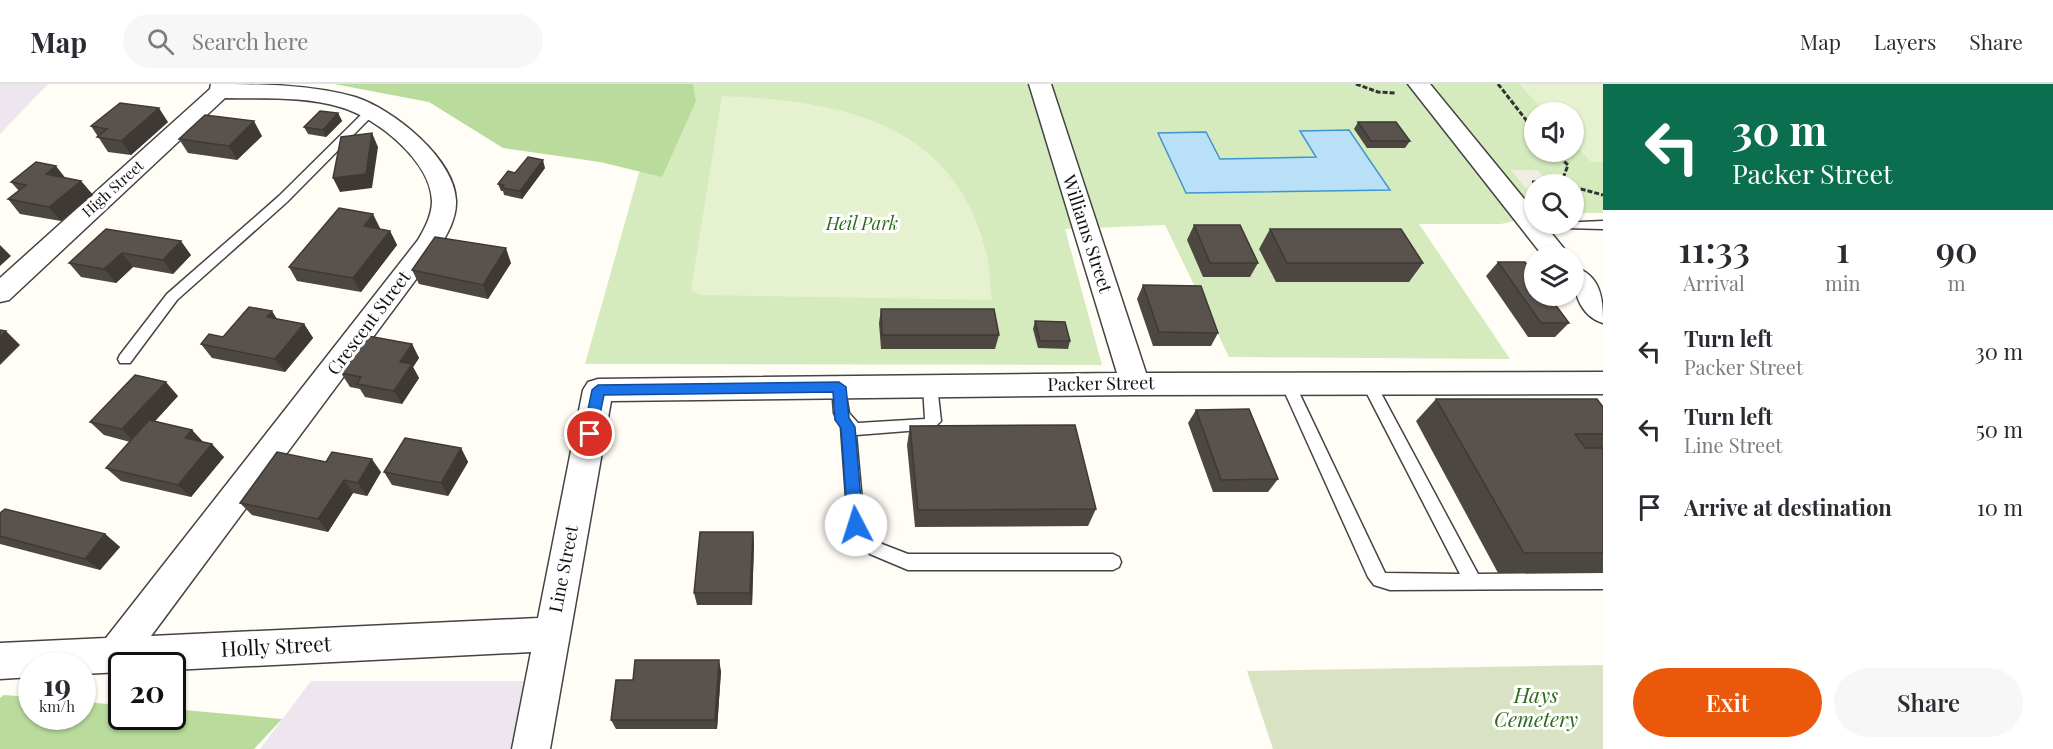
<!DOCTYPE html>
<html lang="en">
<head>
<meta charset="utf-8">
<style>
	:root { --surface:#fff; --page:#f7f7f7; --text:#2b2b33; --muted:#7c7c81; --line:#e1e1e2; --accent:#ea580c }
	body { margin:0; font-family:"Playfair Display",serif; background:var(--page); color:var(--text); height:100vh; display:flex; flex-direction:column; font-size:22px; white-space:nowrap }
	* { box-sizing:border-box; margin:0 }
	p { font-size:20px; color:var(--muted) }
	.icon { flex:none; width:33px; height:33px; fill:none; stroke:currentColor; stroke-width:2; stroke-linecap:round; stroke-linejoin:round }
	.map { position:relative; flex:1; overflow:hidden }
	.details { display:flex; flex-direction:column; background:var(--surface); width:450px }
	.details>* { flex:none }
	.banner { background:#0b6e4f; color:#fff; overflow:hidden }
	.buttons { position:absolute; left:1524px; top:18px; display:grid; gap:12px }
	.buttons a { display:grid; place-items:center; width:60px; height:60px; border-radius:50%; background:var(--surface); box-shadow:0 2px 4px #0004; font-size:30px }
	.speed { position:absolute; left:18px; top:568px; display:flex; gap:12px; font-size:30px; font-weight:700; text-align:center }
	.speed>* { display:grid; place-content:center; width:78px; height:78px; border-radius:50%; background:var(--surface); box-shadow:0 2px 4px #0004; line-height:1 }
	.speed small { font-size:15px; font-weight:400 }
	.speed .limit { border:3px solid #111; border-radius:9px; background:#fff; color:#111 }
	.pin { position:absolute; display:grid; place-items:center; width:51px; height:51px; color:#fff; margin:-26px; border:3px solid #fff; border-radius:50%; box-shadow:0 2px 6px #0007 }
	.me { position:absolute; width:66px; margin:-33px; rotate:355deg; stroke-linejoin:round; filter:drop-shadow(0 0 4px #0008) }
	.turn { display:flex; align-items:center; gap:21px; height:126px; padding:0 30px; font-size:27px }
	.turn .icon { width:78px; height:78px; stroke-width:2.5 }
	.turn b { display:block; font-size:42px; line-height:51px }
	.eta { display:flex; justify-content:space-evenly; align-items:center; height:102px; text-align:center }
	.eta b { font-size:36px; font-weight:600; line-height:42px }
	.action { display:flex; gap:12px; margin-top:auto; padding:12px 30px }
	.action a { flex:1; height:69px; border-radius:36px; background:var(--accent); color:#fff; font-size:24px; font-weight:600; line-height:69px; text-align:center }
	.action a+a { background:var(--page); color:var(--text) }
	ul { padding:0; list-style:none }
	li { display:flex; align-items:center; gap:18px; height:78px; padding:0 30px }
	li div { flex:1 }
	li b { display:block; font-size:22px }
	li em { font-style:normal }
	header { display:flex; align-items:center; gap:36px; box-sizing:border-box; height:84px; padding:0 30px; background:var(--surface); border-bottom:2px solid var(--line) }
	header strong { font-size:28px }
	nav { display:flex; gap:33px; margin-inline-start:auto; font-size:21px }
	.search { width:420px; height:54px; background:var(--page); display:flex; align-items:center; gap:15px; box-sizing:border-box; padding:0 21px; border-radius:33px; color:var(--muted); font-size:22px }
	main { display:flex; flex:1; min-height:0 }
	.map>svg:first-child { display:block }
	.industrial { fill:#eee6ef }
	.green { fill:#d5ebbd; fill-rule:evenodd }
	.forest { fill:#b9dc9c }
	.cemetery { fill:#d9e3c4 }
	.pitch { fill:#e6f2cf }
	.plaza { fill:#f1ede2 }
	.water { fill:#b9e0f7; stroke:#3f96cf; stroke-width:1.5 }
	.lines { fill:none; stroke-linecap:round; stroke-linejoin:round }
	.lane-casing { stroke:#444; stroke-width:3 }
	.street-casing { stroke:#444; stroke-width:3 }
	.path { stroke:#333; stroke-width:3; stroke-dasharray:5 2; stroke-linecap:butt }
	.lane { fill:#fff; fill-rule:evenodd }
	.street { fill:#fff; fill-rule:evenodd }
	.wall { fill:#4d4742 }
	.shaded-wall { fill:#3f3936 }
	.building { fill:#5a524d; stroke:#3f3936; stroke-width:1.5 }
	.route { fill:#1a73e8; stroke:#114b97; stroke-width:1.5 }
	.labels { text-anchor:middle; stroke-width:6; stroke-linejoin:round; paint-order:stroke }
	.far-street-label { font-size:15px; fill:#111; stroke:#fff }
	.park-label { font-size:18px; font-style:italic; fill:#2f6b1f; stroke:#fff }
	.street-label { font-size:18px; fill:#111; stroke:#fff }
	.near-street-label { font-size:21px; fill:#111; stroke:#fff }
	.near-park-label { font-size:21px; font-style:italic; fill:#2f6b1f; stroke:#fff }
</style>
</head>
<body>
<header>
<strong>Map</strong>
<div class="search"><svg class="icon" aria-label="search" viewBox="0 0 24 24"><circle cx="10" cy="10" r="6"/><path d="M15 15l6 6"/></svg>Search here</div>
<nav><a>Map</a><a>Layers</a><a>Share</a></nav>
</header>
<main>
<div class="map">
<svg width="1603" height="665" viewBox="0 0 1603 665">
	<rect width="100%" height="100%" fill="#fffdf5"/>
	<g class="industrial">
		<polygon points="0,0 48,0 0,50"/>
		<polygon points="311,597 529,597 515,665 260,665"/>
	</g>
	<path class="green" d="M664 0H1603V129H1574V100H1534V132L1501 140H1419L1510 275 1229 273 1165 141 1065 145 1102 281 585 280ZM1534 28H1574V68H1534Z"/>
	<g class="forest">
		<polygon points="334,0 693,0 696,17 662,93 600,78 503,64 429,18"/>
		<polygon points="4,611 31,613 32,633 82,633 83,618 121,621 122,633 172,633 173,625 282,635 254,665 0,665 0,614"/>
	</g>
	<polygon class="cemetery" points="1603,581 1603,665 1273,665 1247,587"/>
	<g class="pitch">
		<polygon points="1519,0 1603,0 1603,78 1591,78 1574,59 1574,28 1545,28"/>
		<path d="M722 12C842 17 955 37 987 171 990 186 990 202 992 216L701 211 691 206Z"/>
	</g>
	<polygon class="plaza" points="1511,86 1538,86 1550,100 1534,100 1534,109 1530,109"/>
	<polygon class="water" points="1349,46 1390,106 1186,109 1158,49 1206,48 1220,75 1316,73 1300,47"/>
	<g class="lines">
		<defs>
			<g id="lane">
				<polygon points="369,26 374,29 373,31 287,118 177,216 130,279 120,279 118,275 120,271 167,210 279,112 365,27"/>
				<polygon points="1532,136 1534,136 1534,140 1603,137 1603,145 1528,143 1526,140"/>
				<polygon points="1288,294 1295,300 1385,489 1460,490 1362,300 1369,294 1374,296 1478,490 1603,489 1603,505 1390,506 1374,501 1368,493 1281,300"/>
				<polygon points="930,296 937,302 941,337 933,345 856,351 864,439 882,460 908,470 1113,470 1119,473 1121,478 1119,483 1113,486 908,486 870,470 848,441 841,343 834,329 832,303 839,297 844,299 849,329 858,339 925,335 923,302"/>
			</g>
			<g id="street">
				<path d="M211 0C256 0 310 0 355 13 393 25 454 74 456 116 457 135 446 152 437 167L151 552 538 534 583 306 588 298 598 295 1117 289 1029 0H1051L1146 289 1603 288V310L1135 311 611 317 550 665H512L531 568 172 586V582H122V588L82 590V582H32V593L0 595V559L106 554 418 156C425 144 432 131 432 117 431 77 376 33 340 23 304 12 263 15 225 14L9 216 0 218V194L210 5Z"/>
				<polygon points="1408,0 1430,0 1534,127 1534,140 1544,140 1570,172 1543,172"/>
				<path d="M1574 183C1601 191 1603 215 1603 239 1579 232 1572 205 1574 183Z"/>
			</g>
		</defs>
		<use href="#lane" class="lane-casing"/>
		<use href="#street" class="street-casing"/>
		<g class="path">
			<polyline points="1356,0 1378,8 1395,9"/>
			<polyline points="1498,0 1534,46"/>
			<polyline points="1554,68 1568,81 1562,97"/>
			<polyline points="1532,98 1562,97 1569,100"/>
			<polyline points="1574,103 1603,111"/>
		</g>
		<use href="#lane" class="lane"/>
		<use href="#street" class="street"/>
	</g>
	<g class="wall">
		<polygon points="338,29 342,37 326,53 308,50 304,43"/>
		<polygon points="168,38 131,71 108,68 91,42"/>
		<polygon points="1358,38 1410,57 1405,64 1367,64 1354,45"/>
		<polygon points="262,52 237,76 188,69 179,55"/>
		<polygon points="545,84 522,115 504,111 503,107 501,107 498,100 515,89"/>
		<polygon points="66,94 81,97 93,111 61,137 20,130 8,115 19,107 11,98"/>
		<polygon points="1194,141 1258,179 1250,193 1203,193 1187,156"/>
		<polygon points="380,144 380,145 390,147 397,161 361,208 297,197 289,183"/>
		<polygon points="106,145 191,171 173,190 133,183 116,199 81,193 69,179"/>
		<polygon points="1270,145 1423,179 1409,198 1276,198 1259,165"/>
		<polygon points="1498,178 1569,239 1555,253 1528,253 1486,192"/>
		<polygon points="511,179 488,215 419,200 412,186"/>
		<polygon points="1143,201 1218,249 1211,262 1153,262 1137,215"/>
		<polygon points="881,225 999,251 995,265 881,265 879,239"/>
		<polygon points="277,235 304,240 313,254 285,288 212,274 201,260"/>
		<polygon points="1035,237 1070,257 1068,265 1038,264 1033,245"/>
		<polygon points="412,260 419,274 413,283 419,294 402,320 365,313 360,305 350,303 341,289"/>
		<polygon points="178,312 155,337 192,346 203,358 224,373 191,413 121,397 106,384 130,358 104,351 90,338"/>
		<polygon points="1436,315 1603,322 1603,489 1498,489 1416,337"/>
		<polygon points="1196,326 1278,395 1268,408 1213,408 1188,339"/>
		<polygon points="910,342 1096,425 1088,442 915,443 907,361"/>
		<polygon points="461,364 468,378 448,412 392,401 384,388"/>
		<polygon points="381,388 367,412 353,409 328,448 252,431 240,419"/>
		<polygon points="0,429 105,450 120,463 100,486 0,460"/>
		<polygon points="753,448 754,460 752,521 697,521 694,509"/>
		<polygon points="721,587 717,645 616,645 611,636 633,596"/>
	</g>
	<g class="shaded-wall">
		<polygon points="159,24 168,38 131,71 121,57"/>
		<polygon points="338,29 342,37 326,53 323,46"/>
		<polygon points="254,37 262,52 237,76 229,62"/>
		<polygon points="372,49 378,63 372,104 340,108 333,94"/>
		<polygon points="543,76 545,84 522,115 520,107"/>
		<polygon points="56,82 67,96 46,90"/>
		<polygon points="81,97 93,111 61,137 49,123"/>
		<polygon points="373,130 380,144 371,156 364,142"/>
		<polygon points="390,147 397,161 361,208 353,194"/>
		<polygon points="181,157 191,171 173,190 163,176"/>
		<polygon points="0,161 11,172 0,182"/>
		<polygon points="506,164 511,179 488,215 483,201"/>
		<polygon points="122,169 133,183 116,199 104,185"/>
		<polygon points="272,227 281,241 267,233"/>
		<polygon points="304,240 313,254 285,288 275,275"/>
		<polygon points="6,247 20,261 0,281 0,253"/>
		<polygon points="412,260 419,274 413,283 419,294 402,320 394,307 400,278"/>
		<polygon points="166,298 178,312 135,359 122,345"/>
		<polygon points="192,346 204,359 185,354"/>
		<polygon points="212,360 224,373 191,413 178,401"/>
		<polygon points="461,364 468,378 448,412 441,399"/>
		<polygon points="372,375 381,388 367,412 358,399"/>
		<polygon points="344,396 353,409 328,448 318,435"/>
		<polygon points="753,448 754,460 752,521 750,509"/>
		<polygon points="105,450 120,463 100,486 85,475"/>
		<polygon points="719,576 721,587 717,645 715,636"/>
	</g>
	<g class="building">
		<polygon points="120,19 159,24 121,57 97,53 107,45 91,42"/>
		<polygon points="320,27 338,29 323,46 304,43"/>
		<polygon points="205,31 254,37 229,62 179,55"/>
		<polygon points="1358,38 1396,38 1410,57 1371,57"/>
		<polygon points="372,49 366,90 333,94 341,53"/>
		<polygon points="528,73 543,76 520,107 502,104 504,101 498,100 508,87 515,89"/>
		<polygon points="36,78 56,82 46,90 81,97 49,123 8,115 26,101 11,98"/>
		<polygon points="339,124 373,130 364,142 390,147 353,194 289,183"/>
		<polygon points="1194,141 1240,141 1258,179 1210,179"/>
		<polygon points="106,145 181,157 163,176 122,169 104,185 69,179"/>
		<polygon points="1270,145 1401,145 1423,179 1287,179"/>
		<polygon points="435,153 506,164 483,201 412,186"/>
		<polygon points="1498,178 1525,178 1534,192 1534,212 1549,212 1569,239 1541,239"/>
		<polygon points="1143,201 1201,202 1218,249 1159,248"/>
		<polygon points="249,223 272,227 267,233 304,240 275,275 201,260 209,250 223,253"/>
		<polygon points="881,225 994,225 999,251 882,251"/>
		<polygon points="1035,237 1065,238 1070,257 1040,257"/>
		<polygon points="0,246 6,247 0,253"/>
		<polygon points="368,252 412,260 400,278 412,280 394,307 357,300 361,293 341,289"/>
		<polygon points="135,291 166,298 122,345 90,338"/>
		<polygon points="1436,315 1597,315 1603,323 1603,350 1575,350 1585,364 1603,364 1603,469 1524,469"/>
		<polygon points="1249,325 1278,395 1221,396 1196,326"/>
		<polygon points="149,336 192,346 185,354 212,360 178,401 106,384"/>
		<polygon points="1075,341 1096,425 918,426 910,342"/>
		<polygon points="405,354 461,364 441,399 384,388"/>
		<polygon points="277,368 326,378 332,368 372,375 358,399 344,396 318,435 240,419"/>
		<polygon points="5,425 105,450 85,475 0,452 0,429"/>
		<polygon points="700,448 753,448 750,509 694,509"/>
		<polygon points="635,576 719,576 715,636 611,636 616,596 633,596"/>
	</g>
	<polygon class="route" points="839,298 846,303 849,334 855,343 863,441 856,448 848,441 841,344 835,336 833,308 604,311 595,354 585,354 583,350 592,306 598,301"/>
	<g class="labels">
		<g class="far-street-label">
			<text transform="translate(113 105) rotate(-42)" y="5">High Street</text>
		</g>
		<g class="park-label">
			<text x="862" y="146">Heil Park</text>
		</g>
		<g class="street-label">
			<text transform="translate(1087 150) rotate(72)" y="6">Williams Street</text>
			<text transform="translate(369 239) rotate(-53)" y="6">Crescent Street</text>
			<text transform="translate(1101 300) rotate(-1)" y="6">Packer Street</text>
			<text transform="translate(564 485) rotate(-79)" y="6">Line Street</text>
		</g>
		<g class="near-street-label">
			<text transform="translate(276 563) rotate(-3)" y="7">Holly Street</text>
		</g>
		<g class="near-park-label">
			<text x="1536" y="619">Hays<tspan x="1536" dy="24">Cemetery</tspan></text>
		</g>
	</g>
</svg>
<div class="buttons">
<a><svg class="icon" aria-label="sound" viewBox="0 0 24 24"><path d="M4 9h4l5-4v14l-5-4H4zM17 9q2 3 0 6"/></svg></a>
<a><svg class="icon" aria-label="search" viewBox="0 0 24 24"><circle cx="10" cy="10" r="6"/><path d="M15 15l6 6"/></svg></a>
<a><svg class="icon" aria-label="layers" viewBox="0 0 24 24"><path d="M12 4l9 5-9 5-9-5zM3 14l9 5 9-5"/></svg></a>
</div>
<div class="speed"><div>19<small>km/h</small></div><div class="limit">20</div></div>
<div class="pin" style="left:590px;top:350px;background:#d93025"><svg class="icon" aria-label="arrive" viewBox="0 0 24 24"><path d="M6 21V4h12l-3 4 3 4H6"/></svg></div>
<svg class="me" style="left:856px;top:441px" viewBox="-20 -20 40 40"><circle r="19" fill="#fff"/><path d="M0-13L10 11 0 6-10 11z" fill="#1a73e8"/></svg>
</div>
<section class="details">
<div class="banner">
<div class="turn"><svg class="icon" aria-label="left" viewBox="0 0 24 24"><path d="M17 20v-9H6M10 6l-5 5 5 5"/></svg><div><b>30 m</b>Packer Street</div></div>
</div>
<div class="eta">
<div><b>11:33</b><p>Arrival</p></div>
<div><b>1</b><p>min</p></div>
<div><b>90</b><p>m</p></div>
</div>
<ul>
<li><svg class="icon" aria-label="left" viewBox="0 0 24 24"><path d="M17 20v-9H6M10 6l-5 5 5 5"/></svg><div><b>Turn left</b><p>Packer Street</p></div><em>30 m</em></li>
<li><svg class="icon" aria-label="left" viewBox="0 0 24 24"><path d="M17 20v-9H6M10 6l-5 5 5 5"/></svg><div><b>Turn left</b><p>Line Street</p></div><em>50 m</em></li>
<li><svg class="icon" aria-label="arrive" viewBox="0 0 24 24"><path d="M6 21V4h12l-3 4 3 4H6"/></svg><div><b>Arrive at destination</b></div><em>10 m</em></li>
</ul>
<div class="action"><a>Exit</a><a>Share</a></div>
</section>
</main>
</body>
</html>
